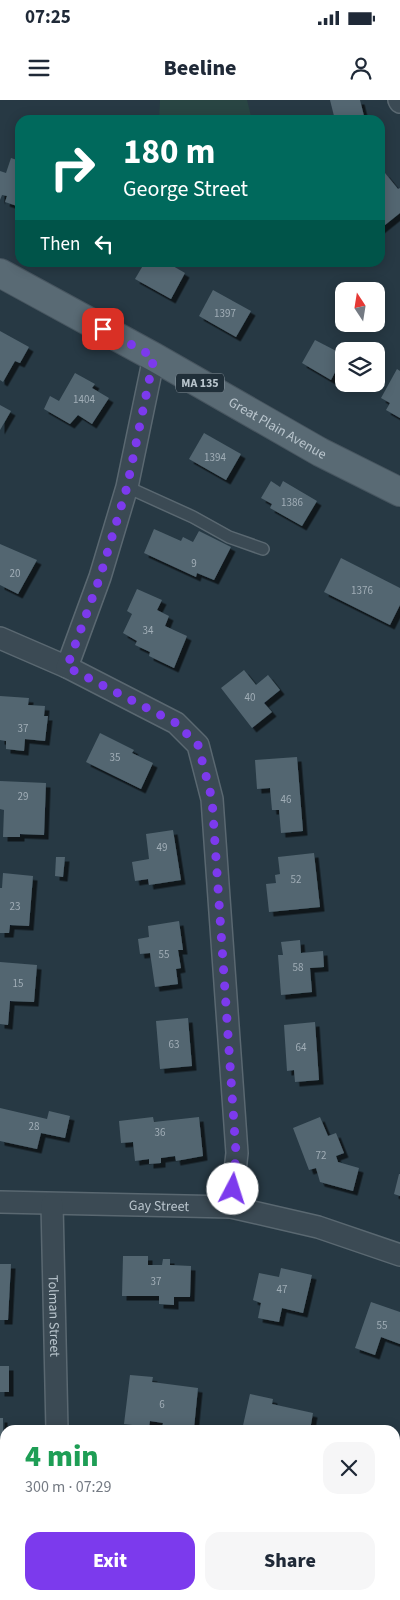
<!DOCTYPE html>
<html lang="en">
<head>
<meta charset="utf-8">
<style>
	:root { --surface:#fff; --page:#f6f6f7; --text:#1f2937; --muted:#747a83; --accent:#7c3aed }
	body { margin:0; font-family:"Source Sans 3",sans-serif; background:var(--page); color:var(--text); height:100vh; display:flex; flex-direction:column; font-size:19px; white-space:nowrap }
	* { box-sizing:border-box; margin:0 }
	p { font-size:16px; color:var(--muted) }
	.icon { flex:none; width:28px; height:28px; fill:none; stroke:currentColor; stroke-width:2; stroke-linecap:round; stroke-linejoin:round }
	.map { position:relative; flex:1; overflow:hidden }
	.details { position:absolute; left:0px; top:1325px; width:400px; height:175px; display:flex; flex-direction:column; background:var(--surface); border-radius:15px 15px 0 0; box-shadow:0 2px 12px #0003 }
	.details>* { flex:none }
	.guide { position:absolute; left:15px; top:15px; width:370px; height:152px; border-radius:15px; box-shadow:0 2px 12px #0003; background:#00695c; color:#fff; overflow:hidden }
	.needle { width:32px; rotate:348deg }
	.controls { position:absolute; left:335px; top:182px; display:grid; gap:10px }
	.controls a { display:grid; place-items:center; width:50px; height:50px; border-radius:10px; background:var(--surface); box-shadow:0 2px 12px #0003; font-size:25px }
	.pin { position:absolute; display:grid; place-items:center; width:42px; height:42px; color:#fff; margin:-21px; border-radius:10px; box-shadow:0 2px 8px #0006 }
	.me { position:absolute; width:55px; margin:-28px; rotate:5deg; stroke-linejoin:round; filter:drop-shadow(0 0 4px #0008) }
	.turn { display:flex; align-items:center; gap:18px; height:105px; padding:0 25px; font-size:22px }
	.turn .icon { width:65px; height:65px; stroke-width:2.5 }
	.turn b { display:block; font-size:35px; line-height:42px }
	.then { display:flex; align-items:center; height:48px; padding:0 25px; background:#0003; gap:10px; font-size:19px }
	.round { display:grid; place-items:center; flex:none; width:52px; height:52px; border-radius:15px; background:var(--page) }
	.overview { display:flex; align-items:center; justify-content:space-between; height:85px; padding:0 25px }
	h1 { font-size:30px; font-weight:800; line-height:38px; color:#1e9e55 }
	.cta { display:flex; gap:10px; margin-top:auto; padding:10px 25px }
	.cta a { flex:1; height:58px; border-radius:15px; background:var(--accent); color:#fff; font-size:20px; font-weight:800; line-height:58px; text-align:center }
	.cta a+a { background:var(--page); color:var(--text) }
	.status { display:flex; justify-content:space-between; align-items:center; height:35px; padding:0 25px; background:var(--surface); direction:ltr }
	.status svg { height:14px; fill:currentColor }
	header { display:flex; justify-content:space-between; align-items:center; height:65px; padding:0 25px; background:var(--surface); font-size:22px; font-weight:800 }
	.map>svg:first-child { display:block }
	.green { fill:#294543 }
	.building { fill:#536671; filter:url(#shadow) }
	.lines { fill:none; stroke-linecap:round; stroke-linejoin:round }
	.lane-casing { stroke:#5a6871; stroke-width:14 }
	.street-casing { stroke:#5a6871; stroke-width:24 }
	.primary-casing { stroke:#485660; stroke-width:30 }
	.lane { stroke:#3b4a54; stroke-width:11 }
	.street { stroke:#3b4a54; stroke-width:21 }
	.primary { stroke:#596a74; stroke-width:28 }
	.route { stroke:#7c3aed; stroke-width:9; stroke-dasharray:0 16.2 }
	.labels { text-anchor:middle; stroke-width:4; stroke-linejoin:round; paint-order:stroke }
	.number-label { font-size:11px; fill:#a0adb6 }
	.shield { fill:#202f39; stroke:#8b98a1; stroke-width:1 }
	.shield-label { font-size:12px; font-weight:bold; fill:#b9c5cd }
	.street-label { font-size:14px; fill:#b9c5cd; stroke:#202f39 }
</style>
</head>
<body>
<div class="status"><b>07:25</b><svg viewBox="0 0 49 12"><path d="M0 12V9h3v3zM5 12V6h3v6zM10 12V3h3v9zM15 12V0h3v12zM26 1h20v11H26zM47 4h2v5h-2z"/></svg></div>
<header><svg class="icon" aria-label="menu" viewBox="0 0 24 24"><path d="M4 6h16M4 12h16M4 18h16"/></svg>Beeline<svg class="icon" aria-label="person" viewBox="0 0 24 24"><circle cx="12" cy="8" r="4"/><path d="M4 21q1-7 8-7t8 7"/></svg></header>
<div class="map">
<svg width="400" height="1500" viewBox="0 0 400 1500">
	<defs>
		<filter id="shadow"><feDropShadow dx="4.5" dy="4.5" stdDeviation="0" flood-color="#0009"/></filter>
	</defs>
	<rect width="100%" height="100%" fill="#273944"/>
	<polygon class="green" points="160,0 247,0 252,20 159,20"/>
	<g class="building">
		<polygon points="330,0 360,0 365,20 335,20"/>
		<polygon points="20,51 20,107 5,102 7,96 2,95 0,100 0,71 6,73 11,58 17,60"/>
		<polygon points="385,73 398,89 400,88 400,113 380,129 380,77"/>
		<polygon points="145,162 166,162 185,173 171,199 135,179"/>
		<polygon points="213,190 251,211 236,237 199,216"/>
		<polygon points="0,231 29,247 20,263 15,261 3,282 0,280"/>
		<polygon points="315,240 344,255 331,280 302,263"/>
		<polygon points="397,269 400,271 400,318 386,310 390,303 381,298"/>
		<polygon points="75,273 95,284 92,288 109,298 92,324 78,315 70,324 44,309 50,296 59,301"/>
		<polygon points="0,305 11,311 0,330"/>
		<polygon points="204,333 241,354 226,380 189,359"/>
		<polygon points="271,381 280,387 283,381 317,401 302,426 270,408 272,404 261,398"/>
		<polygon points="154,429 181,441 183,437 193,442 199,431 231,447 214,480 197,473 196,477 144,453"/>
		<polygon points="0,444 37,460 18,494 0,485"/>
		<polygon points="341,458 400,488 400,505 390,525 324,492"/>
		<polygon points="137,489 162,500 157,510 169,516 165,526 187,536 174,568 149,556 150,552 135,545 137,541 123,533 132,514 127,511"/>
		<polygon points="244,570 256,585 268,575 280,590 264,603 272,612 252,628 221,588"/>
		<polygon points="0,596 29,598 28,605 45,606 44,616 48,616 45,641 25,639 24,651 6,649 6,641 0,640"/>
		<polygon points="100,633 134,650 132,653 153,663 141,689 86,662"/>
		<polygon points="297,657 303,731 281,733 279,710 272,710 270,688 257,689 255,660"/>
		<polygon points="0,681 46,683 44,735 20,734 20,737 3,737 4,710 0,709"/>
		<polygon points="173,730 181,780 149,785 148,779 135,781 132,762 149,759 146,734"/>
		<polygon points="314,753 320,807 269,812 266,784 276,783 275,775 280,774 278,757"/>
		<polygon points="56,757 65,757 63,777 55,776"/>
		<polygon points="3,773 33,776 29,826 10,825 9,833 0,833 0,788 2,788"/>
		<polygon points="179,821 183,850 178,850 181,868 176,869 178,884 155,887 150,853 140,854 138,839 149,837 148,826"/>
		<polygon points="300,840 301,853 323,851 324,867 310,868 312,892 281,895 278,855 283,855 281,842"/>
		<polygon points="0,862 37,865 34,902 10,901 8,925 0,924"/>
		<polygon points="188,918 192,966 160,969 156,921"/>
		<polygon points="315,922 319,980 295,982 294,970 287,971 284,925"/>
		<polygon points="0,1008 47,1019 49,1011 70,1016 65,1038 41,1033 37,1049 0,1041"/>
		<polygon points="153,1017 154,1022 199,1017 203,1056 176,1061 175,1056 161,1058 161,1063 149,1064 149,1059 135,1061 133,1042 121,1043 119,1021"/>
		<polygon points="320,1017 328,1036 336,1033 344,1053 336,1056 338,1062 359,1068 353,1091 320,1082 316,1068 309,1070 293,1028"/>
		<polygon points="399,1074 400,1074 400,1096 394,1094"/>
		<polygon points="123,1156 148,1156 148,1165 162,1165 163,1159 170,1159 170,1165 191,1166 190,1197 174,1197 174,1205 159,1204 159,1196 122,1196"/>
		<polygon points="0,1164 11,1164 8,1220 0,1220"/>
		<polygon points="281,1168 312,1175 303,1213 282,1208 279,1222 258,1218 261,1203 253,1200 259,1173 279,1177"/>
		<polygon points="371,1202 400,1212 400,1244 381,1237 375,1255 355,1248"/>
		<rect x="0" y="1266" width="9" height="26"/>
		<polygon points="130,1275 153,1277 152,1282 198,1288 194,1328 176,1326 176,1330 162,1328 163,1323 150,1321 149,1327 124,1324"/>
		<polygon points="250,1294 273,1299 272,1304 313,1313 310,1330 242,1330"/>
		<rect x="0" y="1318" width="3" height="19"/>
		<polygon points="395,1340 400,1342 400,1377 395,1375"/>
		<polygon points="0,1381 5,1381 5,1400 2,1400 2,1436 0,1436"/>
		<polygon points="294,1495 357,1495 355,1500 305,1500"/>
	</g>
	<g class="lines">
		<defs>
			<polyline id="lane" points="127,387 193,417 229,437 263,449"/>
			<g id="street">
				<polyline points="399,0 400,2"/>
				<polyline points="0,538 67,567 176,623 198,645 212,699 237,1053 231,1107"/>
				<polyline points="67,567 100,477 127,387 154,257"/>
				<path id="s1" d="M0 1102 231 1107 318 1127 400 1155"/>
				<path id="s2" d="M52 1104 57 1330"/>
				<polyline points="395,1427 400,1428"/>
				<polyline points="62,1495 62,1500"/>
			</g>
			<g id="primary">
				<path id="s3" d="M0 173 154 257 320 352 400 392"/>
			</g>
		</defs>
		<use href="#lane" class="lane-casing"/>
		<use href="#street" class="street-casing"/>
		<use href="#primary" class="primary-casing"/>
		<use href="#lane" class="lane"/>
		<use href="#street" class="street"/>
		<use href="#primary" class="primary"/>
	</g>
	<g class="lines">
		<polyline class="route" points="103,229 154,257 127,387 100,477 67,567 176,623 198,645 212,699 236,1053 233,1089"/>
	</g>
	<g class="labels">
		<g class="number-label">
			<text x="225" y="217">1397</text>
			<text x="84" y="303">1404</text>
			<text x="215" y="361">1394</text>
			<text x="292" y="406">1386</text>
			<text x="194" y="467">9</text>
			<text x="15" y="477">20</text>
			<text x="362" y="494">1376</text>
			<text x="148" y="534">34</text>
			<text x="250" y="601">40</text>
			<text x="23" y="632">37</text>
			<text x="115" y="661">35</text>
			<text x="23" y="700">29</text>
			<text x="286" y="703">46</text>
			<text x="162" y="751">49</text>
			<text x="296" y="783">52</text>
			<text x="15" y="810">23</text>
			<text x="164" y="858">55</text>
			<text x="298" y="871">58</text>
			<text x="18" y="887">15</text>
			<text x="174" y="948">63</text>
			<text x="301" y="951">64</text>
			<text x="34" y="1030">28</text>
			<text x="160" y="1036">36</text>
			<text x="321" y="1059">72</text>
			<text x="156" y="1185">37</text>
			<text x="282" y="1193">47</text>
			<text x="382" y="1229">55</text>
			<text x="162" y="1308">6</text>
		</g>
		<rect class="shield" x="176" y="273.5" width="48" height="19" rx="4"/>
		<g class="shield-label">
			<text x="200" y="287">MA 135</text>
		</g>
		<g class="street-label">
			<text dy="5" stroke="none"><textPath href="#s3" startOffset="318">Great Plain Avenue</textPath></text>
			<text dy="5" stroke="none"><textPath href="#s1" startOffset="159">Gay Street</textPath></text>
			<text dy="5" stroke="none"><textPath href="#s2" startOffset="112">Tolman Street</textPath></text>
		</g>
	</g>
</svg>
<div class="controls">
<a><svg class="needle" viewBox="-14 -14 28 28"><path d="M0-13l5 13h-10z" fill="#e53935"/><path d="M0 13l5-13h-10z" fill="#747a83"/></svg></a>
<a><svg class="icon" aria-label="layers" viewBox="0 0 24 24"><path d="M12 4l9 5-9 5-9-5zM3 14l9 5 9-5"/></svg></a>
</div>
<div class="pin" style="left:103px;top:229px;background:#d93025"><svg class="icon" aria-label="arrive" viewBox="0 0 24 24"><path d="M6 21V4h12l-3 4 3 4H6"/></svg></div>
<svg class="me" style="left:233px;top:1089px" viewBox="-20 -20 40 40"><circle r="19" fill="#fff"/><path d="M0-13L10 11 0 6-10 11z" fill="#7c3aed"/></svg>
<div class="guide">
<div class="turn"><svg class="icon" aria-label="right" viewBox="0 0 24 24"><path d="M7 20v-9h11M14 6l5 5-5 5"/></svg><div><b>180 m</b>George Street</div></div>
<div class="then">Then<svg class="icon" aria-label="left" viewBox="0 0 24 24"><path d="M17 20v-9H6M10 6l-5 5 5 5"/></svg></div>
</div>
<section class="details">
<div class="overview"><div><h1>4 min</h1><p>300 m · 07:29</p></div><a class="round"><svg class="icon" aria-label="close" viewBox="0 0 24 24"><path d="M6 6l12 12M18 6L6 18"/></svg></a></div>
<div class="cta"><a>Exit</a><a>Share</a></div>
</section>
</div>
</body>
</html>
